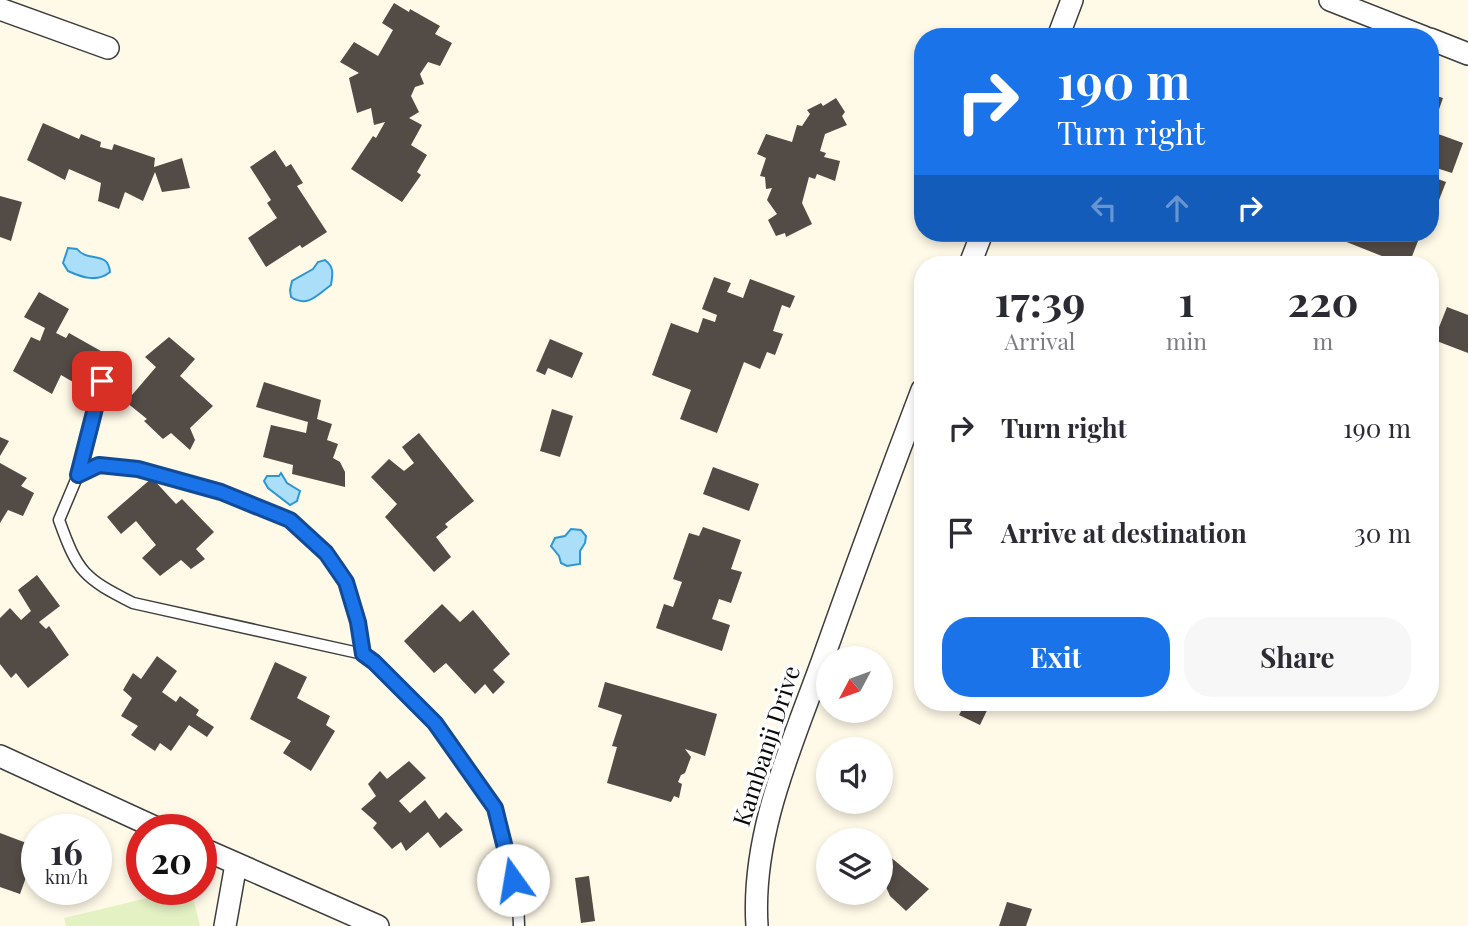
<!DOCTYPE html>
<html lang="en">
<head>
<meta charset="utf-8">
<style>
	:root { --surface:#fff; --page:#f7f7f7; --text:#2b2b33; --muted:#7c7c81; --accent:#1a73e8 }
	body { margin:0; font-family:"Playfair Display",serif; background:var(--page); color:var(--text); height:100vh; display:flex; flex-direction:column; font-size:26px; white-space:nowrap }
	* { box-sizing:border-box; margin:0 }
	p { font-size:23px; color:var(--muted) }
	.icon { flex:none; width:38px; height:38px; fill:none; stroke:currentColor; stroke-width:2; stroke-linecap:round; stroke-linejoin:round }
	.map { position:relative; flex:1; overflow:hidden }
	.panel { position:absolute; left:914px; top:256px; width:525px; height:455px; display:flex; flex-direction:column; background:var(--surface); border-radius:28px; box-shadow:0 4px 10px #0003 }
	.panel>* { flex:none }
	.banner { position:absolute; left:914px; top:28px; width:525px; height:214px; border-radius:28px; box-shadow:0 4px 10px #0003; background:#1a73e8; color:#fff; overflow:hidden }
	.needle { width:46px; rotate:229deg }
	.fabs { position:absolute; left:816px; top:646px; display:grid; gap:14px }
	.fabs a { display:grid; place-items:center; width:77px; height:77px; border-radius:50%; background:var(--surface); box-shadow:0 4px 10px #0003; font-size:35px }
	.speed { position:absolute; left:21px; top:814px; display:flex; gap:14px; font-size:35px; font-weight:700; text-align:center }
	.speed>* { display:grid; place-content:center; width:91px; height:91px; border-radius:50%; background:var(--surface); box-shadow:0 4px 10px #0003; line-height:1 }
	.speed small { font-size:18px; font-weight:400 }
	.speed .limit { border:10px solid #d22; background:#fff; color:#111 }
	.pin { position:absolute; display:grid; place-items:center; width:60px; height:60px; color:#fff; margin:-30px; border-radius:14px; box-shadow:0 4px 10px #0006 }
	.me { position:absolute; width:77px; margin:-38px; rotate:347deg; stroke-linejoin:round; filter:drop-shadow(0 0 5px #0008) }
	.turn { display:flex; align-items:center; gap:24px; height:147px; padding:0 28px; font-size:32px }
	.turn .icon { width:91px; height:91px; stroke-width:2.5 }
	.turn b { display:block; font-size:49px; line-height:60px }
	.lanes { display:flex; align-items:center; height:66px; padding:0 28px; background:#0003; justify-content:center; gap:35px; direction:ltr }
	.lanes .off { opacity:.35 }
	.eta { display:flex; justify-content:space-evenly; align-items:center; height:119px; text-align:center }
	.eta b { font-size:42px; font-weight:700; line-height:49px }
	.cta { display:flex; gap:14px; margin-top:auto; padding:14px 28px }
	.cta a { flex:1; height:80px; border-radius:28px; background:var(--accent); color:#fff; font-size:28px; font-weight:700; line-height:80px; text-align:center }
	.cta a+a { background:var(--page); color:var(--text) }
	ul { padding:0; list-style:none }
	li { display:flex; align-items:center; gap:21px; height:105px; padding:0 28px }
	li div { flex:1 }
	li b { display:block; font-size:26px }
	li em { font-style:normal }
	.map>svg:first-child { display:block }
	.pitch { fill:#e3f1c3 }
	.water { fill:#aadef9; stroke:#2e97d3; stroke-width:2 }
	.building { fill:#534b46 }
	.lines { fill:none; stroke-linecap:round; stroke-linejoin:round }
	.service-casing { stroke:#3d3d3d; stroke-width:13 }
	.minor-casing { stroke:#3d3d3d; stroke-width:24 }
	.service { stroke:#fff; stroke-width:10 }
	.minor { stroke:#fff; stroke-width:21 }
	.route-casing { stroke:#114b97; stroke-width:18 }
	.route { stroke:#1a73e8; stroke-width:12 }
	.labels { text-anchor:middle; stroke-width:7; stroke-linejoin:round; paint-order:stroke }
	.street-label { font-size:24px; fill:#0a0a0a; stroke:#fff }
</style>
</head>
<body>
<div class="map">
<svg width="1468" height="926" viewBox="0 0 1468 926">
	<rect width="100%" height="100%" fill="#fff9e8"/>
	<polygon class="pitch" points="185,889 191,889 200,926 66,926 64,918"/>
	<g class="water">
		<path d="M68 248 77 249C88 263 108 250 110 272 97 283 81 277 68 271L63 263Z"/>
		<path d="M325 260C334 267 333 273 331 285 317 295 308 308 291 297L290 290 292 281 313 269 318 262Z"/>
		<polygon points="281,473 287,483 300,491 297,501 290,505 268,488 264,481 267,476 279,476"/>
		<polygon points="571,529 581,530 586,536 585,543 580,551 580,564 567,566 561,563 559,556 551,546 555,538 565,536"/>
	</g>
	<g class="building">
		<polygon points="394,3 409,12 410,9 440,26 435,34 452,43 440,66 428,62 420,74 424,84 415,87 411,96 419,112 409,118 422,125 411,145 427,155 417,172 421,175 402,202 351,169 373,136 376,138 385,122 374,125 371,108 357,113 349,78 359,73 340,62 354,42 378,56 393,30 382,23"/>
		<polygon points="1430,94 1443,98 1435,121 1430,120"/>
		<polygon points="836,98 845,112 842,116 847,125 825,134 820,151 826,153 824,157 840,161 835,181 817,174 815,179 809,177 802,203 812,224 786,237 785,233 776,236 768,220 777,214 767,200 772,188 766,189 765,177 760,176 766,158 757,154 766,134 792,142 797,125 802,126 810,114 807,110 821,103 823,106"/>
		<polygon points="43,123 79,139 81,134 101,142 100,147 112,150 114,144 155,158 154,167 182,158 190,188 162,192 155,172 143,201 125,192 119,209 98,201 101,183 69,169 65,180 27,160"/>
		<polygon points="1430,131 1463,143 1452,173 1430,166"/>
		<polygon points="275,150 286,167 291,164 303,183 297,186 327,232 302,248 300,245 266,267 248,238 277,218 267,203 271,200 250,167"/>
		<polygon points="1430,176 1446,182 1434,213 1430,211"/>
		<polygon points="0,196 22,202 11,241 0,237"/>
		<polygon points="1341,233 1402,233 1418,241 1409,264 1402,264 1339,239"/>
		<polygon points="714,277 731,283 727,292 743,298 750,279 795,296 790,308 782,305 773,331 783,334 775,355 767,352 760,369 744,362 717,433 680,419 691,390 652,375 671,323 698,333 703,318 715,322 717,315 702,309"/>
		<polygon points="39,292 69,309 56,333 66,338 69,333 108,355 97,372 89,368 80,386 61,375 52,394 13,371 31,337 40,341 45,328 24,317"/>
		<polygon points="1447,307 1468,315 1468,353 1434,340"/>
		<polygon points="169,337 195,359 180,376 213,406 190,428 195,440 190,450 171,433 163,439 144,421 147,419 126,402 156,367 145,357"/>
		<polygon points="550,339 583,353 572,378 548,368 545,375 536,371"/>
		<polygon points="264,382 321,400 317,419 332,424 327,440 338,444 333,458 340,462 345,472 345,487 292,474 293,465 263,457 271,425 306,433 308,422 256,407"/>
		<polygon points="552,409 573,416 560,457 540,451"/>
		<polygon points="419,433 474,501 445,524 448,527 436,537 451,557 434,572 385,517 397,504 371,477 389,459 404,471 414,463 402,447"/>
		<polygon points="0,437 9,441 0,456"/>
		<polygon points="0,463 27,478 21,486 34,493 23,516 8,510 0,523"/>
		<polygon points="713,467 759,484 749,511 703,494"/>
		<polygon points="152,478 176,504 182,499 214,532 196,549 205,559 191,569 181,560 160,576 142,558 156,545 136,521 121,534 107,517"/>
		<polygon points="703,527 741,540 731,569 742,572 731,603 719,599 712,619 730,625 722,651 656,628 664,604 673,607 682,582 673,579 689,533 699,536"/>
		<polygon points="37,575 60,606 39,622 46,629 49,626 69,655 28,688 16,673 11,678 0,664 0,618 10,608 21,620 31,611 18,590"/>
		<polygon points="442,604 460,622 473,610 510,654 493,670 505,682 493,694 485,684 475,694 446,663 434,673 404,641"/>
		<polygon points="157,656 177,671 162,692 176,702 180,696 199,710 196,715 214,727 207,737 189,725 171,751 160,743 155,751 131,735 138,726 121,716 132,698 123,690 133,673 141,679"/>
		<polygon points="275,662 307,677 297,698 330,716 326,725 335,731 311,771 283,753 291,741 250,719"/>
		<polygon points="605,682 717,714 705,756 685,749 691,757 685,773 681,775 678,782 682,784 679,798 674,796 671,802 607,783 617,747 612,746 622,715 598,707"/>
		<polygon points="966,702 991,702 980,725 959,715"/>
		<polygon points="409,761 426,778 399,801 410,813 425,800 439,819 446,812 463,830 440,848 428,832 406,851 401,842 392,849 373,828 377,823 361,809 376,796 368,784 380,771 387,779"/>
		<polygon points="0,833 37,847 20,894 0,887"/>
		<polygon points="888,855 929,889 906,911 890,896 880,873 880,860"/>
		<polygon points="589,876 595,921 581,923 575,878"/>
		<polygon points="1007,902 1032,909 1026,926 999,926"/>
	</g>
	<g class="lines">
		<defs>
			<g id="service">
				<polyline points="78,475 102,381"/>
				<path d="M363 654 358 622 346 582 326 553 290 520 221 492 138 469 98 465 78 475 59 520C78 573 84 578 133 603L363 654 374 662 435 723 495 808 518 900 519 926"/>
			</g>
			<g id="minor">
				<polyline points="1330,0 1424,37"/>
				<polyline points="0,9 108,48"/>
				<polyline points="1058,37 1072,0"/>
				<polyline points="1430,39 1468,54"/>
				<polyline points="970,264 982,233"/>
				<polyline points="0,756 161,830"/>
				<polyline points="201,848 378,926"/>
				<polyline points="225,926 236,864"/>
				<path d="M757 926C751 833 792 745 823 659 855 569 888 479 922 390"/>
			</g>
		</defs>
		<use href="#service" class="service-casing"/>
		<use href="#minor" class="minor-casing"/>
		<use href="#service" class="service"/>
		<use href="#minor" class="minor"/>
	</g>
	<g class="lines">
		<defs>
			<polyline id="route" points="102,381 78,475 99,465 138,469 221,492 290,520 326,553 346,582 358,622 363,654 374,662 435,723 495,808 513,880"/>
		</defs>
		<use href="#route" class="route-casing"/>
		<use href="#route" class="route"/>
	</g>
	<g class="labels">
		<g class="street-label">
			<text transform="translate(767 746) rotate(-72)" y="8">Kambanji Drive</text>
		</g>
	</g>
</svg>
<div class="fabs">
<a><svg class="needle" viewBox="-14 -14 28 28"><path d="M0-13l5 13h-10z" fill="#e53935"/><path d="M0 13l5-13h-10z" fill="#7c7c81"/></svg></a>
<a><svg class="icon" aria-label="sound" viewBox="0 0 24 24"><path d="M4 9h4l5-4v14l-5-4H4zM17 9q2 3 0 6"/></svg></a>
<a><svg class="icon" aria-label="layers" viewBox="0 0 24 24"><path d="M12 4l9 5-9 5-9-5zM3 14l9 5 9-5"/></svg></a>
</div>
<div class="speed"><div>16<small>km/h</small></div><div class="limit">20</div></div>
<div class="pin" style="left:102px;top:381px;background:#d93025"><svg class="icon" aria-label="arrive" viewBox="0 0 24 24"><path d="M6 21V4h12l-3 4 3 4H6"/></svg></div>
<svg class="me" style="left:513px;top:880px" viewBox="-20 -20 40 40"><circle r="19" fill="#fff"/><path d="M0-13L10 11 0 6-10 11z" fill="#1a73e8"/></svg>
<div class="banner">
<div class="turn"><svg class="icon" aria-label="right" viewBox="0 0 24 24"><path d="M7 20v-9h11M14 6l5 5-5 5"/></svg><div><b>190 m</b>Turn right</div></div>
<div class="lanes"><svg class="icon off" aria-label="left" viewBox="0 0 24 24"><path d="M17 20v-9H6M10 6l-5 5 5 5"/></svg><svg class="icon off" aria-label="ahead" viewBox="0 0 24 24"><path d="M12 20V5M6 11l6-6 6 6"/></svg><svg class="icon" aria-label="right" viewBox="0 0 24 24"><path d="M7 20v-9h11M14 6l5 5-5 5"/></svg></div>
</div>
<section class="panel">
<div class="eta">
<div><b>17:39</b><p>Arrival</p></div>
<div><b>1</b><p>min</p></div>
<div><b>220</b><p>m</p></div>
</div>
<ul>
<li><svg class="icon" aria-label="right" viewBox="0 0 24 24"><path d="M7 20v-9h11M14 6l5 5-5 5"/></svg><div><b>Turn right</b></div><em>190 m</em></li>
<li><svg class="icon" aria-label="arrive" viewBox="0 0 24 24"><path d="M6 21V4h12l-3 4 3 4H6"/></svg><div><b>Arrive at destination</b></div><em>30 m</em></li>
</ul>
<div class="cta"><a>Exit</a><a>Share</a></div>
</section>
</div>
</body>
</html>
